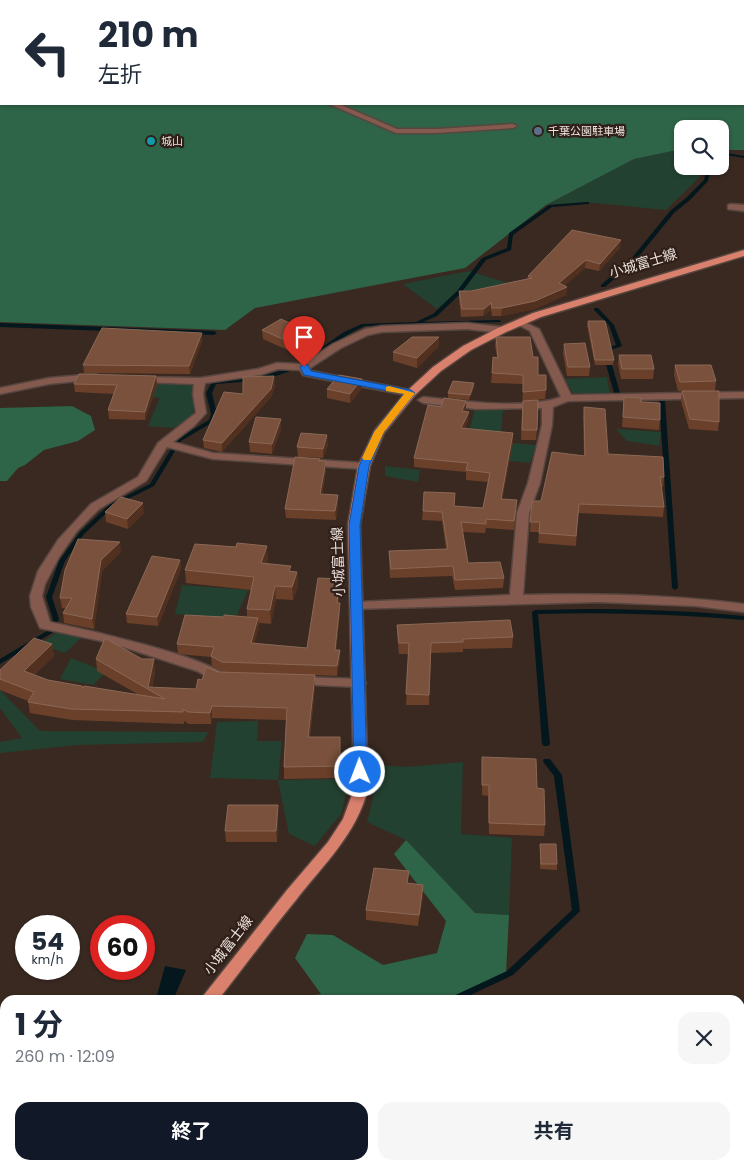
<!DOCTYPE html>
<html lang="ja">
<head>
<meta charset="utf-8">
<style>
	:root { --surface:#fff; --page:#f6f6f7; --text:#1f2937; --muted:#747a83; --accent:#111827 }
	body { margin:0; font-family:Poppins,"Noto Sans JP",sans-serif; background:var(--page); color:var(--text); height:100vh; display:flex; flex-direction:column; font-size:19px; white-space:nowrap }
	* { box-sizing:border-box; margin:0 }
	p { font-size:16px; color:var(--muted) }
	.icon { flex:none; width:28px; height:28px; fill:none; stroke:currentColor; stroke-width:2; stroke-linecap:round; stroke-linejoin:round }
	.map { position:relative; flex:1; overflow:hidden }
	.sheet { position:absolute; left:0px; top:995px; width:745px; height:175px; display:flex; flex-direction:column; background:var(--surface); border-radius:15px 15px 0 0; box-shadow:0 1px 4px #0004 }
	.sheet>* { flex:none }
	.top-card { position:absolute; left:0px; top:0px; width:745px; height:105px; box-shadow:0 1px 4px #0004; background:#fff; color:var(--text); overflow:hidden }
	.controls { position:absolute; left:674px; top:120px; display:grid; gap:10px }
	.controls a { display:grid; place-items:center; width:55px; height:55px; border-radius:10px; background:var(--surface); box-shadow:0 1px 4px #0004; font-size:25px }
	.speed { position:absolute; left:15px; top:915px; display:flex; gap:10px; font-size:25px; font-weight:700; text-align:center }
	.speed>* { display:grid; place-content:center; width:65px; height:65px; border-radius:50%; background:var(--surface); box-shadow:0 1px 4px #0004; line-height:1 }
	.speed small { font-size:12px; font-weight:400 }
	.speed .limit { border:8px solid #d22; background:#fff; color:#111 }
	.pin { position:absolute; display:grid; place-items:center; width:42px; height:42px; color:#fff; margin:-51px -21px; border-radius:50% 50% 50% 0; rotate:-45deg; box-shadow:0 0 5px #0007 }
	.pin .icon { rotate:45deg }
	.me { position:absolute; width:55px; margin:-28px; rotate:359deg; stroke-linejoin:round; filter:drop-shadow(0 0 4px #0008) }
	.turn { display:flex; align-items:center; gap:18px; height:105px; padding:0 15px; font-size:22px }
	.turn .icon { width:65px; height:65px; stroke-width:2.5 }
	.turn b { display:block; font-size:35px; line-height:42px }
	.round { display:grid; place-items:center; flex:none; width:52px; height:52px; border-radius:15px; background:var(--page) }
	.overview { display:flex; align-items:center; justify-content:space-between; height:85px; padding:0 15px }
	h1 { font-size:30px; font-weight:700; line-height:38px }
	.cta { display:flex; gap:10px; margin-top:auto; padding:10px 15px }
	.cta a { flex:1; height:58px; border-radius:15px; background:var(--accent); color:#fff; font-size:20px; font-weight:700; line-height:58px; text-align:center }
	.cta a+a { background:var(--page); color:var(--text) }
	.map>svg:first-child { display:block }
	.green { fill:#234130 }
	.forest { fill:#2e6447 }
	.water { fill:#03171d }
	.lines { fill:none; stroke-linecap:round; stroke-linejoin:round }
	.stream { fill:#03171d; fill-rule:evenodd }
	.river { fill:#03171d; fill-rule:evenodd }
	.minor-casing { stroke:#56463f; stroke-width:3 }
	.major-casing { stroke:#56463f; stroke-width:3 }
	.highway-casing { stroke:#56463f; stroke-width:3 }
	.minor { fill:#84594e; fill-rule:evenodd }
	.major { fill:#da816d; fill-rule:evenodd }
	.highway { fill:#fc9179; fill-rule:evenodd }
	.wall { fill:#6b402a }
	.shaded-wall { fill:#51301f }
	.building { fill:#79513d; stroke:#8b6856 }
	.route { fill:#1a73e8; stroke:#114b97 }
	.slow { fill:#f59e0b }
	.service-dot { fill:#5c6f8a; stroke:#2f1f18; stroke-width:2 }
	.culture-dot { fill:#0f9aa8; stroke:#2f1f18; stroke-width:2 }
	.labels { text-anchor:middle; stroke-width:4.5; stroke-linejoin:round; paint-order:stroke }
	.far-poi-label { font-size:11px; fill:#ece1dc; stroke:#2f1f18; text-anchor:start }
	.street-label { font-size:14px; fill:#ece1dc; stroke:#2f1f18 }
</style>
</head>
<body>
<div class="map">
<svg width="744" height="1170" viewBox="0 0 744 1170">
	<rect width="100%" height="100%" fill="#392921"/>
	<g class="green">
		<polygon points="682,149 682,166 698,166 700,177 666,210 585,202 546,205 634,159"/>
		<polygon points="469,271 511,284 458,292 437,309 403,284"/>
		<polygon points="607,377 610,394 573,393 565,379"/>
		<polygon points="149,383 195,384 193,416 173,428 148,426 160,398 143,396"/>
		<polygon points="475,409 503,410 501,432 469,432"/>
		<polygon points="616,429 661,432 659,446 627,441"/>
		<polygon points="504,442 536,445 530,463 500,460"/>
		<polygon points="385,466 420,470 418,482 385,476"/>
		<polygon points="182,585 248,590 235,620 175,614"/>
		<polygon points="58,632 81,638 65,653 39,644"/>
		<polygon points="71,658 106,672 93,685 60,679"/>
		<polygon points="0,690 40,731 208,732 203,742 77,745 0,753 0,742 22,738 0,708"/>
		<polygon points="258,721 257,741 282,741 278,780 350,779 341,814 315,846 289,834 278,780 210,778 217,722"/>
		<polygon points="463,762 461,834 512,838 509,915 475,913 406,840 367,822 381,765 406,767"/>
	</g>
	<g class="forest">
		<polygon points="0,0 40,1 1,1 1,104 744,104 744,38 744,150 720,150 720,129 682,129 682,149 634,159 546,205 465,268 255,308 225,330 0,322"/>
		<polygon points="72,406 91,416 95,430 78,441 44,450 25,465 18,468 7,481 0,481 0,408"/>
		<polygon points="406,840 475,913 509,915 506,974 458,1000 282,1000 321,994 295,958 307,934 333,935 383,965 437,953 446,921 394,854"/>
	</g>
	<polygon class="water" points="165,966 186,970 173,1000 156,999"/>
	<g class="lines">
		<g class="stream">
			<polygon points="720,152 744,156 744,158 720,154"/>
			<polygon points="704,166 708,166 710,172 708,181 690,200 674,213 635,261 605,287 601,287 601,285 631,259 670,211 686,198 704,180 706,172"/>
			<path d="M587 202H589V204L552 207 513 235 511 250 486 260 461 293 437 316 423 322 499 320 501 321V322L365 326C340 336 322 355 299 367 273 380 244 382 216 384L212 393 217 414 213 422 181 441 154 486 114 506 84 534 65 561 52 597 59 619 52 633 0 664V659L47 631 53 619 46 597 59 561 80 532 110 504 150 484 177 439 209 420 211 414 206 393 212 382 257 377 276 372 286 369 305 359 344 332 362 324 416 322 433 314 457 291 482 258 507 248 509 233 549 205Z"/>
			<polygon points="594,308 598,308 614,325 622,346 608,351 620,393 619,394 617,395 614,393 602,350 616,345 609,325 594,310"/>
			<polygon points="0,323 214,331 217,333 214,335 0,327"/>
			<polygon points="662,399 665,401 678,588 675,590 672,588 659,401"/>
			<path d="M587 609C640 609 692 611 744 616V620C675 614 607 612 538 614L550 744 548 746H544L542 744 532 612 535 610Z"/>
			<polygon points="544,759 550,759 562,775 580,911 513,975 460,1000 448,1000 449,998 507,971 572,910 554,776 544,763 543,761"/>
			<polygon points="356,1165 366,1165 364,1170 354,1170"/>
		</g>
		<polygon class="river" points="654,0 682,0 683,1 655,1"/>
		<defs>
			<g id="minor">
				<polygon points="0,0 8,0 0,3"/>
				<rect x="581" y="0" width="15" height="1"/>
				<rect x="0" y="46" width="1" height="4"/>
				<polygon points="329,104 339,104 397,129 437,129 513,124 517,126 513,128 437,133 396,133"/>
				<polygon points="731,204 744,205 744,211 728,209 728,205"/>
				<path d="M520 320 539 329 571 395 744 392V398L568 401 553 407 552 425 540 483 529 513 523 595C597 593 670 595 744 604V612L696 606 599 602 354 609 352 606 354 603 358 602 510 595 517 513 528 483 542 425V408L476 409 423 403 418 400 423 397C462 401 525 410 561 397L530 331 515 323Z"/>
				<path d="M467 323 502 327 507 330 502 333 467 329 382 332 368 335 341 348 310 368 311 371 415 391V395L411 396 307 376 303 375 300 370 278 369 260 375 205 383 203 394 206 413 194 426 173 442 213 453 364 463 370 466 364 469 213 459 167 447 146 481 99 509 77 531 59 557 45 584 42 596 50 622C79 628 214 658 228 678L226 681H216L197 671 111 643 40 628 31 607 30 596 38 571 58 540 91 504 138 477 158 443 196 413 193 394 194 384 141 382 137 381V377L200 378 258 369 277 363 302 364 333 344 365 329 382 326Z"/>
				<polygon points="94,374 98,375 98,379 49,384 0,394 0,388 49,378"/>
				<polygon points="298,677 359,679 366,683 359,687 293,684 291,681"/>
			</g>
			<g id="major">
				<path d="M744 250V256L541 317 506 332 471 350 441 371 415 395 384 433 370 466 360 525 368 789C356 835 324 864 296 900 269 933 244 967 218 1000H200L287 890 328 842 343 819 354 789 348 525 358 466 375 430 407 391 433 367 463 346 498 328 533 313Z"/>
				<polygon points="90,1165 110,1165 108,1170 88,1170"/>
			</g>
			<g id="highway">
				<rect x="0" y="1036" width="5" height="16"/>
				<polygon points="5,1054 5,1072 0,1073 0,1055"/>
			</g>
		</defs>
		<use href="#minor" class="minor-casing"/>
		<use href="#major" class="major-casing"/>
		<use href="#highway" class="highway-casing"/>
		<use href="#minor" class="minor"/>
		<use href="#major" class="major"/>
		<use href="#highway" class="highway"/>
	</g>
	<g class="wall">
		<polygon points="63,0 116,0 115,1 63,1"/>
		<polygon points="265,0 548,0 548,1 270,1"/>
		<polygon points="620,248 599,271 585,268 564,286 567,287 566,295 535,309 501,316 492,316 491,310 483,316 461,317 459,299 459,291 471,291 527,279 528,276"/>
		<polygon points="588,321 614,360 613,365 595,365 587,326"/>
		<polygon points="262,330 311,333 311,342 292,352 263,339"/>
		<polygon points="202,333 202,341 190,374 84,373 83,365"/>
		<polygon points="496,337 533,357 538,375 546,390 545,399 533,400 537,430 536,440 521,440 523,384 491,383 492,373 497,357 495,346"/>
		<polygon points="564,344 590,367 589,376 567,376 563,353"/>
		<polygon points="439,346 417,368 393,361 393,352"/>
		<polygon points="619,355 654,369 653,379 621,379 618,364"/>
		<polygon points="675,365 716,381 715,391 678,391 674,375"/>
		<polygon points="156,376 157,385 145,420 109,419 108,410 114,394 75,392 74,384"/>
		<polygon points="474,383 474,388 469,400 448,398 448,393"/>
		<polygon points="275,385 271,397 222,452 204,448 203,440 243,394"/>
		<polygon points="362,388 350,403 327,398 327,389"/>
		<polygon points="682,391 719,422 718,431 689,429 681,401"/>
		<polygon points="624,397 641,402 660,420 659,430 622,427"/>
		<polygon points="441,407 466,410 465,411 468,420 465,428 513,442 502,499 517,500 514,530 486,528 485,533 462,532 468,563 504,578 503,588 455,590 452,576 390,578 389,561 389,551 446,549 442,521 422,520 423,511 454,506 483,508 488,482 466,480 466,472 414,467 414,458"/>
		<polygon points="584,407 608,454 664,477 663,487 661,487 664,507 663,517 578,513 576,546 538,543 539,532 530,532 532,504 541,501 584,456 583,417"/>
		<polygon points="281,429 272,454 250,452 249,442"/>
		<polygon points="328,445 323,458 298,457 297,447"/>
		<polygon points="320,459 320,461 326,470 322,495 338,495 338,505 336,520 286,518 285,509"/>
		<polygon points="105,512 144,513 128,529 106,522"/>
		<polygon points="121,552 102,571 94,629 64,623 63,613 66,608 62,608 60,598"/>
		<polygon points="268,559 266,563 291,572 297,572 298,586 293,600 276,599 271,624 259,623 259,627 254,644 307,648 340,579 340,589 338,603 340,613 336,650 340,650 340,660 337,676 315,675 315,687 310,737 340,737 340,778 284,779 284,767 286,720 212,718 211,724 189,724 184,721 184,724 72,720 30,713 28,701 0,690 0,670 52,644 54,656 34,675 48,680 83,688 139,695 97,671 96,659 155,671 152,688 196,689 202,680 218,672 223,672 212,666 211,657 178,654 177,644 224,617 247,617 247,609 251,590 186,583 185,570"/>
		<polygon points="180,560 181,569 158,626 127,623 126,614"/>
		<polygon points="397,625 513,637 512,648 463,649 463,652 431,653 429,705 406,705 409,654 399,654 397,635"/>
		<polygon points="482,757 537,788 545,825 544,836 489,834 488,796 482,795"/>
		<polygon points="278,815 277,842 226,842 225,831"/>
		<polygon points="540,844 557,864 557,870 540,869"/>
		<polygon points="408,884 423,885 423,896 418,926 366,920 366,910"/>
	</g>
	<g class="shaded-wall">
		<polygon points="621,240 620,248 599,271 600,264"/>
		<polygon points="586,260 585,268 558,291 559,283"/>
		<polygon points="567,287 566,295 535,309 501,316 502,308"/>
		<polygon points="491,303 491,310 483,316 484,309"/>
		<polygon points="202,333 202,341 190,374 189,366"/>
		<polygon points="311,333 311,342 292,352 292,343"/>
		<polygon points="439,337 439,346 417,368 417,358"/>
		<polygon points="156,376 157,385 145,420 145,412"/>
		<polygon points="274,376 275,385 271,397 222,452 222,443"/>
		<polygon points="362,379 362,388 350,403 350,394"/>
		<polygon points="474,383 474,388 469,400 470,395"/>
		<polygon points="466,401 466,410 462,419 462,411"/>
		<polygon points="469,412 468,420 461,437 461,428"/>
		<polygon points="281,419 281,429 272,454 272,444"/>
		<polygon points="513,433 513,442 501,508 501,499"/>
		<polygon points="327,435 328,445 323,458 323,449"/>
		<polygon points="326,461 326,470 320,504 320,494"/>
		<polygon points="338,495 338,505 336,520 335,511"/>
		<polygon points="143,503 144,513 128,529 127,519"/>
		<polygon points="120,542 121,552 102,571 94,629 92,619 101,560"/>
		<polygon points="267,546 268,559 262,576 261,563"/>
		<polygon points="180,560 181,569 158,626 157,617"/>
		<polygon points="297,572 298,586 293,600 292,587"/>
		<polygon points="340,579 340,589 337,613 337,603"/>
		<polygon points="275,586 276,599 271,624 270,610"/>
		<polygon points="340,603 340,613 335,660 335,650"/>
		<polygon points="258,618 259,627 252,653 251,643"/>
		<polygon points="52,644 54,656 26,682 24,671"/>
		<polygon points="340,650 340,660 337,676 337,666"/>
		<polygon points="154,659 155,671 151,691 148,687"/>
		<polygon points="315,675 315,687 308,749 308,737"/>
		<polygon points="212,706 212,718 211,724 210,713"/>
		<polygon points="278,805 278,815 277,842 276,831"/>
		<polygon points="423,885 423,896 418,926 419,915"/>
	</g>
	<g class="building">
		<polygon points="349,0 546,0 545,1 363,1"/>
		<polygon points="572,230 621,240 600,264 586,260 559,283 567,287 535,301 502,308 492,308 491,303 484,309 462,309 459,291 471,291 532,278 528,276"/>
		<polygon points="281,319 311,333 292,343 262,330"/>
		<polygon points="588,321 605,321 614,360 595,360"/>
		<polygon points="102,328 202,333 189,366 83,365"/>
		<polygon points="412,337 439,337 417,358 393,352"/>
		<polygon points="496,337 530,337 533,357 538,357 538,375 546,375 546,390 523,392 523,375 492,373 493,357 498,358"/>
		<polygon points="585,343 590,367 568,367 564,344"/>
		<polygon points="619,355 651,355 654,369 622,369"/>
		<polygon points="675,365 711,365 716,381 680,382"/>
		<polygon points="79,374 156,376 145,412 108,410 117,385 74,384"/>
		<polygon points="339,375 362,379 350,394 327,389"/>
		<polygon points="274,376 271,389 222,443 203,440 224,392 243,394 243,377"/>
		<polygon points="453,381 474,383 470,395 448,393"/>
		<polygon points="682,391 719,391 719,422 690,419"/>
		<polygon points="624,397 641,398 641,402 660,403 660,420 623,417"/>
		<polygon points="444,398 466,401 462,411 469,412 461,428 513,433 501,499 517,500 514,521 486,519 486,524 461,522 468,563 500,562 504,578 455,580 453,566 391,569 389,551 448,549 442,512 423,511 424,492 455,493 454,506 483,508 490,473 466,470 468,463 414,458 428,405 441,407"/>
		<polygon points="538,400 537,430 522,430 523,401"/>
		<polygon points="584,407 605,409 608,454 663,457 664,477 660,477 664,507 579,504 576,536 539,533 540,522 530,522 532,504 533,501 541,501 552,452 585,456"/>
		<polygon points="256,417 281,419 272,444 249,442"/>
		<polygon points="301,433 327,435 323,449 297,447"/>
		<polygon points="295,457 320,459 319,461 326,461 320,494 338,495 335,511 285,509"/>
		<polygon points="121,497 143,503 127,519 105,512"/>
		<polygon points="78,539 120,542 101,560 92,619 63,613 72,598 60,598 65,570"/>
		<polygon points="237,543 267,546 261,563 291,566 289,571 297,572 292,587 275,586 270,610 247,609 254,577 185,570 195,544 236,547"/>
		<polygon points="152,556 180,560 157,617 126,614"/>
		<polygon points="318,578 340,579 337,603 340,603 335,650 340,650 337,666 222,662 211,656 214,647 177,644 185,615 224,617 224,615 258,618 251,643 307,648"/>
		<polygon points="510,620 513,637 463,639 463,642 431,643 429,695 406,694 409,643 399,643 397,625"/>
		<polygon points="34,638 52,644 24,671 48,680 82,686 83,688 84,686 165,699 96,659 105,638 142,659 154,659 148,687 196,689 198,679 202,680 206,667 218,672 315,675 308,737 340,737 340,766 284,767 287,708 212,706 210,713 188,712 183,709 183,712 71,709 28,702 34,692 0,679 0,670"/>
		<polygon points="482,757 536,759 537,788 544,789 545,825 489,823 489,785 482,785"/>
		<polygon points="228,805 278,805 276,831 225,831"/>
		<polygon points="540,844 556,844 557,864 541,864"/>
		<polygon points="374,868 409,871 407,883 423,885 419,915 366,910"/>
	</g>
	<polygon class="route" points="304,364 308,365 311,371 411,390 415,393 384,432 369,466 360,525 367,772 360,776 354,772 349,525 359,466 374,432 404,394 304,375 300,367"/>
	<polygon class="slow" points="389,386 415,393 384,432 371,460 364,460 362,458 374,432 404,394 386,391 386,387"/>
	<circle class="service-dot" cx="538" cy="131" r="5"/>
	<circle class="culture-dot" cx="151" cy="141" r="5"/>
	<g class="labels">
		<g class="far-poi-label">
			<text x="548" y="135">千葉公園駐車場</text>
			<text x="161" y="145">城山</text>
		</g>
		<g class="street-label">
			<text transform="translate(643 263) rotate(-17)" y="5">小城富士線</text>
			<text transform="translate(338 562) rotate(-92)" y="5">小城富士線</text>
			<text transform="translate(228 945) rotate(-52)" y="5">小城富士線</text>
		</g>
	</g>
</svg>
<div class="controls">
<a><svg class="icon" aria-label="search" viewBox="0 0 24 24"><circle cx="10" cy="10" r="6"/><path d="M15 15l6 6"/></svg></a>
</div>
<div class="speed"><div>54<small>km/h</small></div><div class="limit">60</div></div>
<div class="pin" style="left:304px;top:367px;background:#d93025"><svg class="icon" aria-label="arrive" viewBox="0 0 24 24"><path d="M6 21V4h12l-3 4 3 4H6"/></svg></div>
<svg class="me" style="left:360px;top:772px" viewBox="-20 -20 40 40"><circle r="17" fill="#1a73e8" stroke="#fff" stroke-width="3"/><path d="M0-11L8 9 0 5-8 9z" fill="#fff"/></svg>
<div class="top-card">
<div class="turn"><svg class="icon" aria-label="left" viewBox="0 0 24 24"><path d="M17 20v-9H6M10 6l-5 5 5 5"/></svg><div><b>210 m</b>左折</div></div>
</div>
<section class="sheet">
<div class="overview"><div><h1>1 分</h1><p>260 m · 12:09</p></div><a class="round"><svg class="icon" aria-label="close" viewBox="0 0 24 24"><path d="M6 6l12 12M18 6L6 18"/></svg></a></div>
<div class="cta"><a>終了</a><a>共有</a></div>
</section>
</div>
</body>
</html>
